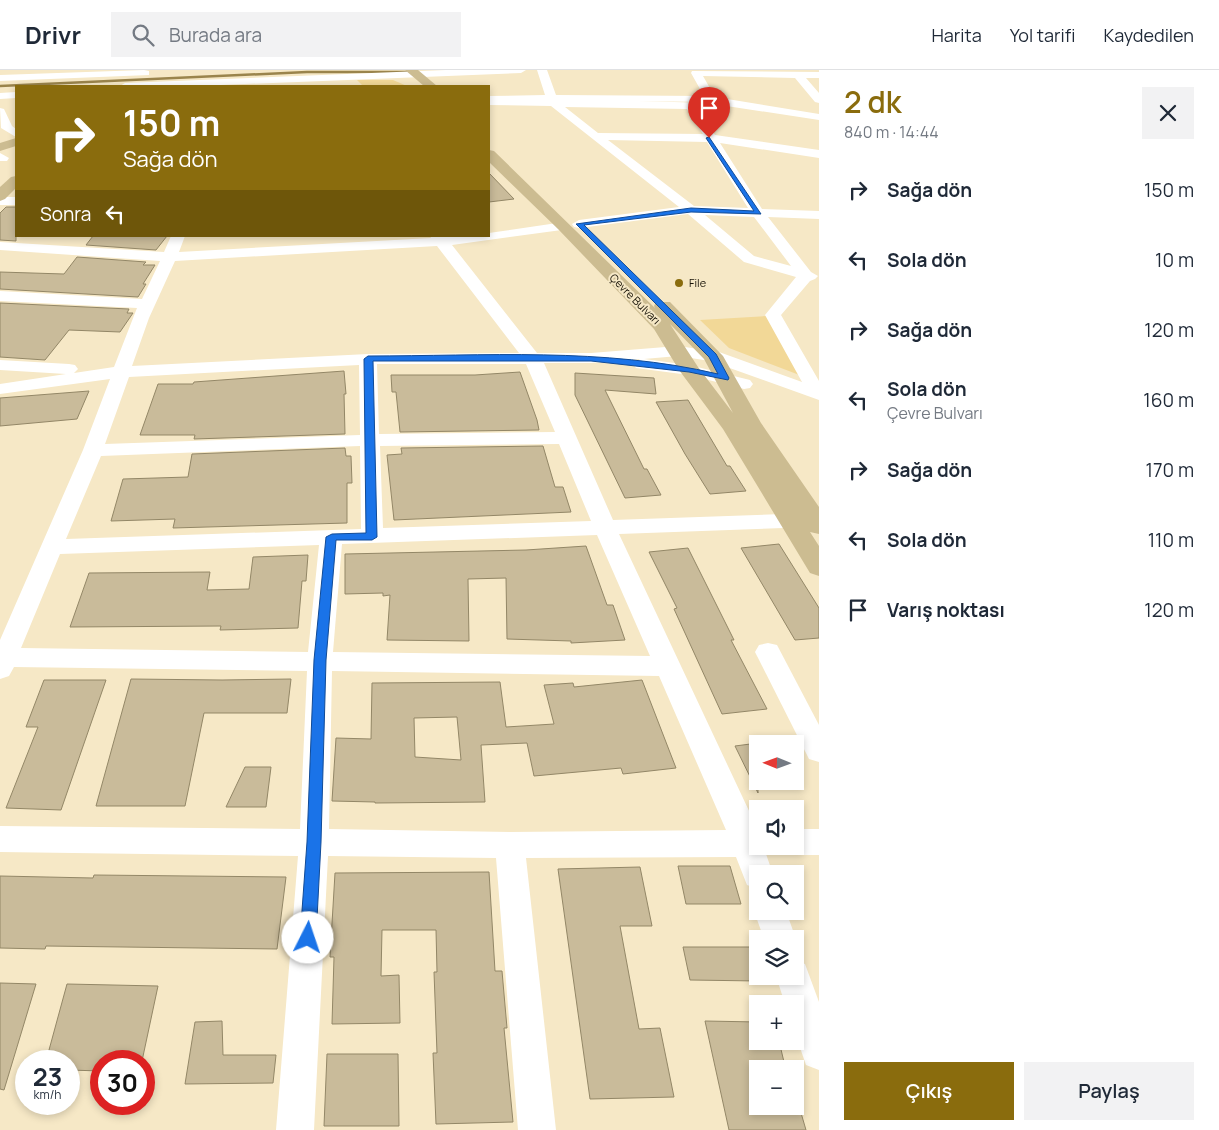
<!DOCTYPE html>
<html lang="tr">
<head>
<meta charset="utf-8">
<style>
	:root { --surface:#fff; --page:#f2f2f3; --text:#1f2937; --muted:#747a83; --line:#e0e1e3; --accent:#8a6c0d }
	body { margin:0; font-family:Manrope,sans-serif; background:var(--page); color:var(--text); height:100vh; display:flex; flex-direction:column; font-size:19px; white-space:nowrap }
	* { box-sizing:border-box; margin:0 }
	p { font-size:16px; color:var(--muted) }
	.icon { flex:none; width:28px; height:28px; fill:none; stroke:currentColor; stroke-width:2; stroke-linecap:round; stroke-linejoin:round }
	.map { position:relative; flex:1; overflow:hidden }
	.sheet { display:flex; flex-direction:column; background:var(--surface); width:400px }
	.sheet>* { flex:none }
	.guide { position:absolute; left:15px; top:15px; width:475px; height:152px; border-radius:0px; box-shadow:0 2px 8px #0003; background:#8a6c0d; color:#fff; overflow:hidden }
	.needle { width:32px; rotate:271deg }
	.buttons { position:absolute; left:749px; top:665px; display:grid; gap:10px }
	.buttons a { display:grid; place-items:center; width:55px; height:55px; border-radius:0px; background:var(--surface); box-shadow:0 2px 8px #0003; font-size:25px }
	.speed { position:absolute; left:15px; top:980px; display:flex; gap:10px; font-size:25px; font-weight:700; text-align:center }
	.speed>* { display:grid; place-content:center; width:65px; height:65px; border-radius:50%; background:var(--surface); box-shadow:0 2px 8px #0003; line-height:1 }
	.speed small { font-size:12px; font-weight:400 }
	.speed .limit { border:8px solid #d22; background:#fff; color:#111 }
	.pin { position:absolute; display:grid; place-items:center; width:42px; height:42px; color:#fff; margin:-51px -21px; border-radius:50% 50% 50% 0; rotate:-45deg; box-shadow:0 0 5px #0007 }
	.pin .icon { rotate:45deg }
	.me { position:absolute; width:55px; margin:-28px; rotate:4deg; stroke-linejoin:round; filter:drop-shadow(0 0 4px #0008) }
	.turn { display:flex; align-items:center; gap:18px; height:105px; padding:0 25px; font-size:22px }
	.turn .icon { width:65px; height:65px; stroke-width:2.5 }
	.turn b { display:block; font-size:35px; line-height:42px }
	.then { display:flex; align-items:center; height:48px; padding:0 25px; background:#0003; gap:10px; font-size:19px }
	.round { display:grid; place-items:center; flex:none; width:52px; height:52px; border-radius:0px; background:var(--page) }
	.summary { display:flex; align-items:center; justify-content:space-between; height:85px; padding:0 25px }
	h1 { font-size:30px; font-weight:600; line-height:38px; color:var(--accent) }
	.button { display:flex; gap:10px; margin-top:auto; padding:10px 25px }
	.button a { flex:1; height:58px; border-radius:0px; background:var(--accent); color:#fff; font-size:20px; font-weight:600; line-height:58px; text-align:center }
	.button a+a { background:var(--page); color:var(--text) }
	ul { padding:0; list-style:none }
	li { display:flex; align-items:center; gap:15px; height:70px; padding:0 25px }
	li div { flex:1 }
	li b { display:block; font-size:19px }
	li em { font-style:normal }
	header { display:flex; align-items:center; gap:30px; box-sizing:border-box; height:70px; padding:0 25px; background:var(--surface); border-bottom:1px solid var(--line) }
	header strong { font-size:24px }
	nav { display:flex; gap:28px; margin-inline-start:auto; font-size:18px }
	.search { width:350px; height:45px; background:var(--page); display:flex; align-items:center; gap:12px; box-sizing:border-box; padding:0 18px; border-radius:0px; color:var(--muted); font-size:19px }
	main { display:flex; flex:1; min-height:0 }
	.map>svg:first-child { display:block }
	.green { fill:#f2d897 }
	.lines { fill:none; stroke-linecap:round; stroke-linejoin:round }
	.stream { stroke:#9a844c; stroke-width:2.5 }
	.building { fill:#c9bb9a; stroke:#938767; fill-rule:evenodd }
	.minor { fill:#fff; fill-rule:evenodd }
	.major { fill:#ccbc91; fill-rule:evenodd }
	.route { fill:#1a73e8; stroke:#114b97 }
	.poi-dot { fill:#8a6c0d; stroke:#f6e8c6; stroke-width:2 }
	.labels { text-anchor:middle; stroke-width:4; stroke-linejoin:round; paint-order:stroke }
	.far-poi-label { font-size:11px; fill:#181307; stroke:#f6e8c6; text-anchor:start }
	.far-street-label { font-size:11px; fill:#181307; stroke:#f6e8c6 }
</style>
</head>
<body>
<header>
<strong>Drivr</strong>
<div class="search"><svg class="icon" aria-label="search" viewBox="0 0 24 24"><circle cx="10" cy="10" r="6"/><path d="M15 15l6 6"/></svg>Burada ara</div>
<nav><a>Harita</a><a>Yol tarifi</a><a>Kaydedilen</a></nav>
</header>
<main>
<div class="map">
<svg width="819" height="1060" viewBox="0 0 819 1060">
	<rect width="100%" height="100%" fill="#f6e8c6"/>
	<g class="green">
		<polygon points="357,10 393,10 407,16 363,16"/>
		<polygon points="767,246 802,306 729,278 700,250"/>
	</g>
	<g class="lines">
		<polyline class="stream" points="0,16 307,2 408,2"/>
	</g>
	<g class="building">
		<polygon points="489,103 514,129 489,132"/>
		<polygon points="6,137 16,137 16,171 0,170 0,143"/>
		<polygon points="93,166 167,166 156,180 86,175"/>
		<polygon points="77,187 146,192 143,195 155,195 143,214 146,214 138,227 0,219 0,202 64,204"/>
		<polygon points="0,233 129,239 127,243 133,243 120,262 69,260 45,290 0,287"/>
		<polygon points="344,301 346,324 344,324 345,364 194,369 195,365 140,365 158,314 193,314 194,312"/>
		<polygon points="520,302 537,350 539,360 400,362 396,322 392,322 391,305 475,305"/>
		<polygon points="575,303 654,308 656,324 605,320 644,399 647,399 661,425 625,428 575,325"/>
		<polygon points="89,321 77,349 0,356 0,328"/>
		<polygon points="688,330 727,396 730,396 746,421 710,424 685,384 656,332"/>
		<polygon points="543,376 555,417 563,417 571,442 394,450 387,385 402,384 401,378"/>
		<polygon points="345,378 346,386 351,386 352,413 347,413 347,453 173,458 175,449 111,451 123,409 188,407 192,384"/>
		<polygon points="779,474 819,538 819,568 795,570 741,478"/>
		<polygon points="586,476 607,535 613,535 625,570 571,573 571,571 507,569 506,508 468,509 469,571 387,570 390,525 383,526 383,523 345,524 345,484 526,480"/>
		<polygon points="688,478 734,570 731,570 767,639 722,644 674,539 677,538 649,482"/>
		<polygon points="308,485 306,511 302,511 298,558 220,560 221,556 70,557 89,503 210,502 207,520 249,519 253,487"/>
		<polygon points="131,609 222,610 291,609 287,643 204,643 185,736 96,736"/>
		<polygon points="44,610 106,610 61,740 6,738 38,657 26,657"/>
		<path d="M642 610 676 698 623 704 621 698 534 706 527 673 481 675 485 732 375 733V732L332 731 336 668 371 669 372 613 500 612 506 657 554 654 544 615 573 613 574 617ZM457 647 461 690 415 687 414 648Z"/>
		<polygon points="758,673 758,723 735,676"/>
		<polygon points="245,697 271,697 266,737 226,737"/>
		<polygon points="678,796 730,796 741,834 686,834"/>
		<polygon points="640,797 652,856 620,856 639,959 660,958 674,1027 590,1029 558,799"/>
		<polygon points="489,802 495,901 502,901 507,958 504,958 513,1052 436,1054 433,983 437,983 434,902 437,902 436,860 382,860 381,906 399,905 400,953 332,954 334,887 330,887 335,803"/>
		<polygon points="94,805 286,807 277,879 46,876 45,879 0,878 0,806 93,808"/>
		<polygon points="683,877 758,877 758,911 690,910"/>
		<polygon points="0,913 36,914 4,1020 0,1019"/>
		<polygon points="67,914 158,916 142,991 101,991 101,1001 69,1000 69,991 46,991"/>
		<polygon points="222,951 223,985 276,985 273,1013 185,1014 195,952"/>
		<polygon points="705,951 758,952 758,971 779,971 784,992 758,992 758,1036 799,1036 806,1060 729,1060"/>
		<polygon points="327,984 398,984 399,1056 324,1056"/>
	</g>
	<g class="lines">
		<g class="minor">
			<polygon points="144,0 149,1 149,5 0,11 0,5"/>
			<polygon points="446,0 526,0 521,3 196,16 120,16 125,13"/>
			<path d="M537 0H547L556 25 704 26 691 3 692 1 819 2V8H806L819 23V33L815 32 795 8 703 6 715 27 819 44V50L720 35 711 39H698L715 65 819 80V88L720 73 762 139 819 141V149L768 147 811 202 818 206 815 209 810 211 781 245 819 311V330L710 291 678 286 644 289 689 295 750 310 753 314 750 318 744 319 689 305 636 298 633 294 640 289 591 293H544L613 450 811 443 819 446V455L811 457 619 464 758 760V776H772L766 784 773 804H758V819L747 815 736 787 526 788 556 1060H518L496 788 328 786 314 1060H276L298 786 0 782V756L300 759 307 601 14 597 9 606 0 609V570L83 380 110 309 0 324V314L66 304 0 300V290L69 294 75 295 78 299 74 303 114 297 137 238 0 231V221L142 229 160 191 0 180V172L164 182 171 166H185L179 182 431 168 430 166H489V163L564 152 571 156 569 159 452 175 537 283H591L678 276 719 282 802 312 765 245 796 207 744 192 688 144 579 158 574 157 572 154 579 150 679 137 551 36 489 35V26L545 25ZM638 31 710 32 709 33ZM565 37 687 39 703 64 598 63ZM608 70 707 72 748 138 694 136ZM705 145 754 147 791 196 754 186ZM437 176 519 283 368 284 132 296 149 248 175 191ZM377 294H526L555 362 379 364ZM359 295 360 365 105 374 129 307ZM559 374 591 451 383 458 380 376ZM360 376 361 459 66 469 101 386ZM597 465 650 586 333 582 342 474ZM319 475 308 582 21 578 60 484ZM332 601 659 606 726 760 510 762 329 759Z"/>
			<polygon points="16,22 16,28 0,29 0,23"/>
			<polygon points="0,38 4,39 12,56 16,59 16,67 1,58"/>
			<polygon points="0,83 9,88 7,91 0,91"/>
			<rect x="0" y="127" width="16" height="8"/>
			<polygon points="768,573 777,575 819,655 819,692 809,689 755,582 759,575"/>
			<polygon points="795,759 819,759 819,785 795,785 784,781 782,776 795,776"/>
			<polygon points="758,833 758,841 786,841 796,869 795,872 795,869 764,869 754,841"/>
			<polygon points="795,890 805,894 819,932 819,1000 806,995 795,963 795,934 785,934 776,906 795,906"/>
		</g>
		<g class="major">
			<polygon points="405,0 418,0 437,16 424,16"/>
			<polygon points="16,68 16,76 0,81 0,73"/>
			<path d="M489 80 494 81 655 238 654 236 656 232H670L723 286 761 353 819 437V464L810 462 819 476V506L810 503 723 359 679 300 654 259 558 159 489 92ZM670 254 704 289 733 343 698 297Z"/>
			<polygon points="16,106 16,118 5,129 0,131 0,117 11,107"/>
		</g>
	</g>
	<path class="route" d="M709 67 761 144 691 142 584 155 716 284 729 308 728 310 689 302 591 291H373L377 467 372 470H336L326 590 321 772 316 868 313 873 308 875 302 873 300 868 307 772 314 590 326 467 332 464 366 463 364 289 368 286C484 286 604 277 718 304L709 287 576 154 691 138 754 141 706 68Z"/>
	<circle class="poi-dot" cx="679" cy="213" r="5"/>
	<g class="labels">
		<g class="far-poi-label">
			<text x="689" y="217">File</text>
		</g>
		<g class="far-street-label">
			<text transform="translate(635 229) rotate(45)" y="4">Çevre Bulvarı</text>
		</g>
	</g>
</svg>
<div class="buttons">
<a><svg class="needle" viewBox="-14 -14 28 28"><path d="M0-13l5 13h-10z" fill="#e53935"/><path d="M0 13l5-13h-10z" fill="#747a83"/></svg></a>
<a><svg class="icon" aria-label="sound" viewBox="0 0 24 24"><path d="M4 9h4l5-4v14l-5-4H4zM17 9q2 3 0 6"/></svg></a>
<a><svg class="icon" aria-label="search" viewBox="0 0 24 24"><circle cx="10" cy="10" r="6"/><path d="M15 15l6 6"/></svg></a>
<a><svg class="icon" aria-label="layers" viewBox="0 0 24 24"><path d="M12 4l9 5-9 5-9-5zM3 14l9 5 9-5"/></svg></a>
<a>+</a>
<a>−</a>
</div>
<div class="speed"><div>23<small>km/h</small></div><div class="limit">30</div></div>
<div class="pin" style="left:709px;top:68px;background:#d93025"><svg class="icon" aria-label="arrive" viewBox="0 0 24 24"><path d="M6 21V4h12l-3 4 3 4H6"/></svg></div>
<svg class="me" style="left:308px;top:868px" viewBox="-20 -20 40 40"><circle r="19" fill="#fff"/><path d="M0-13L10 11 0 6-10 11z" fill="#1a73e8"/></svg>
<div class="guide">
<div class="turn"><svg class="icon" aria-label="right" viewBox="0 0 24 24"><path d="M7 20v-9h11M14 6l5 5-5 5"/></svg><div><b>150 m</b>Sağa dön</div></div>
<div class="then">Sonra<svg class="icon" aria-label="left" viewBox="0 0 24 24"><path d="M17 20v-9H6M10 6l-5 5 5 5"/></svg></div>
</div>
</div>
<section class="sheet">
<div class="summary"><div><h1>2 dk</h1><p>840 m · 14:44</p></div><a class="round"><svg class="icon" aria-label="close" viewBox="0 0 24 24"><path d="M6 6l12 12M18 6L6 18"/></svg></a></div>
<ul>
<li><svg class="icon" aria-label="right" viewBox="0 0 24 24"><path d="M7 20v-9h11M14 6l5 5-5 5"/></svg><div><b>Sağa dön</b></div><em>150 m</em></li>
<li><svg class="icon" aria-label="left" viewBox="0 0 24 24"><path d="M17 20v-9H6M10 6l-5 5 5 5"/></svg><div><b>Sola dön</b></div><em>10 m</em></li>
<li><svg class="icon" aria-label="right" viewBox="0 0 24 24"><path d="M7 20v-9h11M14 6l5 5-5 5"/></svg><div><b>Sağa dön</b></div><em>120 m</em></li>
<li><svg class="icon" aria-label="left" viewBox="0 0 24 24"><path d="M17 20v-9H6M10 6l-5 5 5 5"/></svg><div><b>Sola dön</b><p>Çevre Bulvarı</p></div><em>160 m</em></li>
<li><svg class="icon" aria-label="right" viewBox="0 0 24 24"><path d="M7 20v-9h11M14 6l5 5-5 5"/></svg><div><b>Sağa dön</b></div><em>170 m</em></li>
<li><svg class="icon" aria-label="left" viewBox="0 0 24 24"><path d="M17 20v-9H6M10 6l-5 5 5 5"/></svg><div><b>Sola dön</b></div><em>110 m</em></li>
<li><svg class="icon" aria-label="arrive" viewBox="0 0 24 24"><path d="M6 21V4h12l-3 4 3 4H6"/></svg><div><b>Varış noktası</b></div><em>120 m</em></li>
</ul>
<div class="button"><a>Çıkış</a><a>Paylaş</a></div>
</section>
</main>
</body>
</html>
